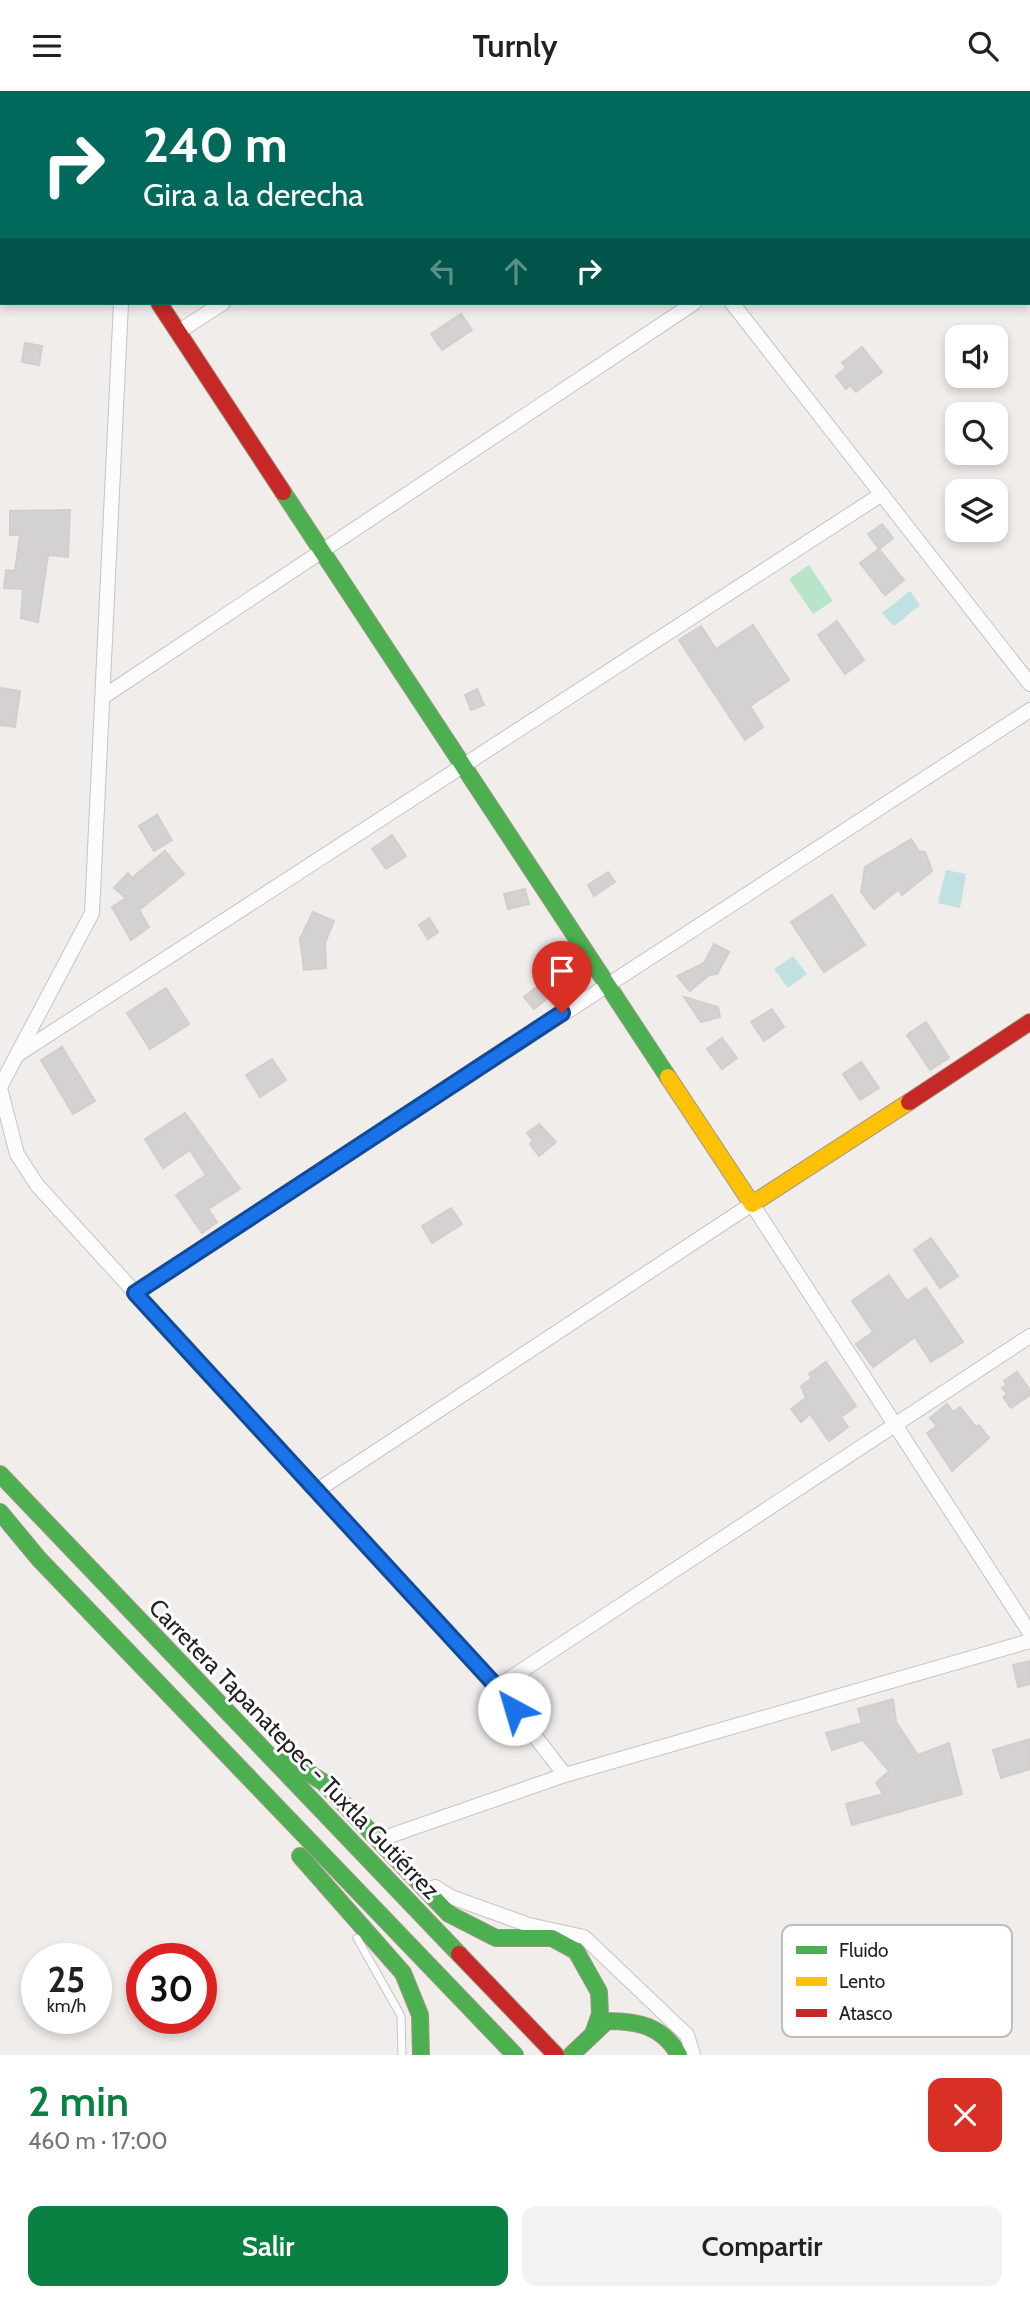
<!DOCTYPE html>
<html lang="es">
<head>
<meta charset="utf-8">
<style>
	:root { --surface:#fff; --page:#f2f2f2; --text:#202124; --muted:#757577; --accent:#0b8043 }
	body { margin:0; font-family:Cabin,sans-serif; background:var(--page); color:var(--text); height:100vh; display:flex; flex-direction:column; font-size:26px; white-space:nowrap }
	* { box-sizing:border-box; margin:0 }
	p { font-size:23px; color:var(--muted) }
	.icon { flex:none; width:38px; height:38px; fill:none; stroke:currentColor; stroke-width:2; stroke-linecap:round; stroke-linejoin:round }
	.map { position:relative; height:1964px; overflow:hidden }
	.side { display:flex; flex-direction:column; background:var(--surface); flex:1 }
	.side>* { flex:none }
	.guide { position:absolute; left:0px; top:0px; width:1031px; height:214px; box-shadow:0 4px 10px #0003; background:#00695c; color:#fff; overflow:hidden }
	.controls { position:absolute; left:945px; top:234px; display:grid; gap:14px }
	.controls a { display:grid; place-items:center; width:63px; height:63px; border-radius:14px; background:var(--surface); box-shadow:0 4px 10px #0003; font-size:35px }
	.speed { position:absolute; left:21px; top:1852px; display:flex; gap:14px; font-size:35px; font-weight:700; text-align:center }
	.speed>* { display:grid; place-content:center; width:91px; height:91px; border-radius:50%; background:var(--surface); box-shadow:0 4px 10px #0003; line-height:1 }
	.speed small { font-size:18px; font-weight:400 }
	.speed .limit { border:10px solid #d22; background:#fff; color:#111 }
	.pin { position:absolute; display:grid; place-items:center; width:60px; height:60px; color:#fff; margin:-72px -30px; border-radius:50% 50% 50% 0; rotate:-45deg; box-shadow:0 0 7px #0007 }
	.pin .icon { rotate:45deg }
	.me { position:absolute; width:77px; margin:-38px; rotate:321deg; stroke-linejoin:round; filter:drop-shadow(0 0 5px #0008) }
	.turn { display:flex; align-items:center; gap:24px; height:147px; padding:0 28px; font-size:32px }
	.turn .icon { width:91px; height:91px; stroke-width:2.5 }
	.turn b { display:block; font-size:49px; line-height:60px }
	.lanes { display:flex; align-items:center; height:66px; padding:0 28px; background:#0003; justify-content:center; gap:35px; direction:ltr }
	.lanes .off { opacity:.35 }
	.round { display:grid; place-items:center; flex:none; width:74px; height:74px; border-radius:14px; background:var(--page) }
	.headline { display:flex; align-items:center; justify-content:space-between; height:119px; padding:0 28px }
	h1 { font-size:42px; font-weight:600; line-height:52px; color:var(--accent) }
	.cta { display:flex; gap:14px; margin-top:auto; padding:14px 28px }
	.cta a { flex:1; height:80px; border-radius:14px; background:var(--accent); color:#fff; font-size:28px; font-weight:600; line-height:80px; text-align:center }
	.cta a+a { background:var(--page); color:var(--text) }
	header { display:flex; justify-content:space-between; align-items:center; height:91px; padding:0 28px; background:var(--surface); font-size:32px; font-weight:600 }
	.map>svg:first-child { display:block }
	.pitch { fill:#b8e5ca }
	.water { fill:#c0e0e2 }
	.building { fill:#d4d2d0; stroke:#d3cecc; stroke-width:2 }
	.lines { fill:none; stroke-linecap:round; stroke-linejoin:round }
	.lane-casing { stroke:#c6c4c3; stroke-width:9 }
	.street-casing { stroke:#c6c4c3; stroke-width:16 }
	.fast-casing { stroke:#9b9882; stroke-width:18 }
	.slow-casing { stroke:#9b9882; stroke-width:18 }
	.jam-casing { stroke:#9b9882; stroke-width:18 }
	.lane { stroke:#fdfcfc; stroke-width:7 }
	.street { stroke:#fdfcfc; stroke-width:14 }
	.fast { stroke:#4caf50; stroke-width:16 }
	.slow { stroke:#ffc107; stroke-width:16 }
	.jam { stroke:#c62828; stroke-width:16 }
	.route-casing { stroke:#114b97; stroke-width:18 }
	.route { stroke:#1a73e8; stroke-width:12 }
	.labels { text-anchor:middle; stroke-width:6; stroke-linejoin:round; paint-order:stroke }
	.street-label { font-size:24px; fill:#222; stroke:#fff }
	.key { fill:#fff; stroke:#bdbdbd; stroke-width:2 }
	.key-label { font-size:19px; fill:#222 }
</style>
</head>
<body>
<header><svg class="icon" aria-label="menu" viewBox="0 0 24 24"><path d="M4 6h16M4 12h16M4 18h16"/></svg>Turnly<svg class="icon" aria-label="search" viewBox="0 0 24 24"><circle cx="10" cy="10" r="6"/><path d="M15 15l6 6"/></svg></header>
<div class="map">
<svg width="1030" height="1964" viewBox="0 0 1030 1964">
	<rect width="100%" height="100%" fill="#f0edeb"/>
	<polygon class="pitch" points="809,474 833,510 813,523 789,488"/>
	<g class="water">
		<polygon points="910,500 920,514 894,535 882,522"/>
		<polygon points="946,779 966,783 960,817 938,812"/>
		<polygon points="793,865 807,883 788,897 774,878"/>
	</g>
	<g class="building">
		<polygon points="461,223 472,239 442,259 431,243"/>
		<polygon points="25,252 42,255 39,274 22,271"/>
		<polygon points="862,256 882,281 856,301 850,294 846,298 836,285 846,277 842,272"/>
		<polygon points="70,419 68,466 48,464 38,531 21,527 23,498 4,497 6,479 15,480 20,444 10,444 10,420"/>
		<polygon points="882,433 893,447 879,458 868,443"/>
		<polygon points="879,458 904,489 885,504 860,472"/>
		<polygon points="837,530 864,569 845,583 818,544"/>
		<polygon points="753,534 789,589 750,615 763,636 745,649 679,549 701,535 716,558"/>
		<polygon points="0,597 20,600 15,636 0,634"/>
		<polygon points="477,598 484,614 471,619 465,604"/>
		<polygon points="157,724 172,749 154,760 139,735"/>
		<polygon points="392,744 406,765 386,778 372,758"/>
		<polygon points="911,748 919,760 925,761 932,780 902,804 898,799 874,818 861,801 865,776"/>
		<polygon points="165,760 184,783 139,819 149,836 131,849 112,816 126,807 114,797 128,782 132,787"/>
		<polygon points="608,781 615,791 594,805 588,794"/>
		<polygon points="525,798 529,813 508,818 504,803"/>
		<polygon points="832,804 865,854 824,881 791,831"/>
		<polygon points="313,821 334,830 325,852 326,877 304,879 300,848"/>
		<polygon points="429,827 438,841 428,848 419,834"/>
		<polygon points="714,853 729,861 717,883 709,884 690,900 677,885 704,872"/>
		<polygon points="567,864 586,886 568,901 563,895 534,918 524,906 553,883 549,878"/>
		<polygon points="166,897 189,933 150,958 127,922"/>
		<polygon points="684,906 718,916 720,926 701,931"/>
		<polygon points="772,918 784,936 764,950 751,931"/>
		<polygon points="926,931 949,967 930,979 907,944"/>
		<polygon points="722,947 737,967 722,978 707,958"/>
		<polygon points="62,956 95,1010 73,1023 41,969"/>
		<polygon points="272,968 286,989 260,1006 246,984"/>
		<polygon points="861,971 879,997 860,1009 843,983"/>
		<polygon points="185,1022 240,1098 208,1118 217,1131 202,1142 176,1104 206,1084 190,1059 163,1077 145,1048"/>
		<polygon points="539,1033 556,1051 539,1065 530,1053 533,1050 527,1042"/>
		<polygon points="451,1117 462,1133 432,1152 422,1135"/>
		<polygon points="931,1147 958,1185 940,1197 914,1159"/>
		<polygon points="889,1184 907,1210 926,1197 963,1251 931,1271 915,1246 873,1276 856,1253 873,1241 852,1210"/>
		<polygon points="826,1271 856,1315 841,1326 848,1336 829,1350 810,1323 801,1331 791,1318 806,1307 801,1295 812,1287 809,1283"/>
		<polygon points="1017,1281 1030,1299 1030,1304 1011,1317 1003,1306 1007,1303 1002,1297 1007,1294 1004,1290"/>
		<polygon points="947,1313 953,1321 960,1316 976,1336 979,1334 989,1347 952,1380 927,1342 937,1335 930,1327"/>
		<polygon points="1030,1570 1030,1593 1018,1596 1013,1574"/>
		<polygon points="893,1608 896,1631 918,1664 949,1652 962,1703 852,1734 846,1713 883,1703 876,1692 889,1680 863,1649 832,1659 826,1642 862,1632 858,1618"/>
		<polygon points="1030,1648 1030,1678 1001,1687 993,1659"/>
	</g>
	<g class="lines">
		<defs>
			<polyline id="lane" points="357,1847 401,1925 402,1964"/>
			<g id="street">
				<polyline points="567,0 569,2"/>
				<polyline points="272,2 275,0"/>
				<polyline points="542,2 544,0"/>
				<polyline points="732,212 1030,593"/>
				<polyline points="178,241 223,212"/>
				<polyline points="103,606 694,212"/>
				<polyline points="17,964 882,403"/>
				<polyline points="0,996 92,822 121,212"/>
				<polyline points="0,997 17,1063 37,1094 316,1400"/>
				<polyline points="135,1202 1030,619"/>
				<polyline points="497,1596 316,1400 752,1113 1030,1542"/>
				<polyline points="565,1684 497,1596 1030,1245"/>
				<polyline points="378,1749 565,1684 1030,1550"/>
				<polyline points="435,1796 451,1806 529,1834 584,1846 687,1944 693,1964"/>
			</g>
			<g id="fast">
				<polyline points="283,401 668,986"/>
				<polyline points="0,1383 459,1863"/>
				<polyline points="0,1421 39,1468 515,1964"/>
				<polyline points="286,1668 323,1691 449,1823 496,1847 552,1847 576,1860 599,1901 600,1923 593,1943"/>
				<polyline points="300,1765 403,1882 420,1924 421,1964"/>
				<path d="M571 1964 607 1930C639 1930 662 1935 679 1964"/>
			</g>
			<polyline id="slow" points="668,986 752,1113 909,1011"/>
			<g id="jam">
				<polyline points="159,212 283,401"/>
				<polyline points="909,1011 1030,931"/>
				<polyline points="459,1863 556,1964"/>
			</g>
		</defs>
		<use href="#lane" class="lane-casing"/>
		<use href="#street" class="street-casing"/>
		<use href="#fast" class="fast-casing"/>
		<use href="#slow" class="slow-casing"/>
		<use href="#jam" class="jam-casing"/>
		<use href="#lane" class="lane"/>
		<use href="#street" class="street"/>
		<use href="#fast" class="fast"/>
		<use href="#slow" class="slow"/>
		<use href="#jam" class="jam"/>
	</g>
	<g class="lines">
		<defs>
			<polyline id="route" points="514,1618 497,1596 135,1202 562,922"/>
		</defs>
		<use href="#route" class="route-casing"/>
		<use href="#route" class="route"/>
	</g>
	<g class="labels">
		<g class="street-label">
			<text transform="translate(294 1658) rotate(46)" y="8">Carretera Tapanatepec - Tuxtla Gutiérrez</text>
		</g>
	</g>
	<rect x="782" y="1834" width="230" height="112" rx="10" class="key"/>
	<rect x="796" y="1855" width="31" height="8" fill="#4caf50"/>
	<rect x="796" y="1886" width="31" height="9" fill="#ffc107"/>
	<rect x="796" y="1918" width="31" height="8" fill="#c62828"/>
	<g class="key-label">
		<text x="839" y="1866">Fluido</text>
		<text x="839" y="1897">Lento</text>
		<text x="839" y="1929">Atasco</text>
	</g>
</svg>
<div class="controls">
<a><svg class="icon" aria-label="sound" viewBox="0 0 24 24"><path d="M4 9h4l5-4v14l-5-4H4zM17 9q2 3 0 6"/></svg></a>
<a><svg class="icon" aria-label="search" viewBox="0 0 24 24"><circle cx="10" cy="10" r="6"/><path d="M15 15l6 6"/></svg></a>
<a><svg class="icon" aria-label="layers" viewBox="0 0 24 24"><path d="M12 4l9 5-9 5-9-5zM3 14l9 5 9-5"/></svg></a>
</div>
<div class="speed"><div>25<small>km/h</small></div><div class="limit">30</div></div>
<div class="pin" style="left:562px;top:922px;background:#d93025"><svg class="icon" aria-label="arrive" viewBox="0 0 24 24"><path d="M6 21V4h12l-3 4 3 4H6"/></svg></div>
<svg class="me" style="left:514px;top:1618px" viewBox="-20 -20 40 40"><circle r="19" fill="#fff"/><path d="M0-13L10 11 0 6-10 11z" fill="#1a73e8"/></svg>
<div class="guide">
<div class="turn"><svg class="icon" aria-label="right" viewBox="0 0 24 24"><path d="M7 20v-9h11M14 6l5 5-5 5"/></svg><div><b>240 m</b>Gira a la derecha</div></div>
<div class="lanes"><svg class="icon off" aria-label="left" viewBox="0 0 24 24"><path d="M17 20v-9H6M10 6l-5 5 5 5"/></svg><svg class="icon off" aria-label="ahead" viewBox="0 0 24 24"><path d="M12 20V5M6 11l6-6 6 6"/></svg><svg class="icon" aria-label="right" viewBox="0 0 24 24"><path d="M7 20v-9h11M14 6l5 5-5 5"/></svg></div>
</div>
</div>
<section class="side">
<div class="headline"><div><h1>2 min</h1><p>460 m · 17:00</p></div><a class="round" style="background:#d93025;color:#fff"><svg class="icon" aria-label="close" viewBox="0 0 24 24"><path d="M6 6l12 12M18 6L6 18"/></svg></a></div>
<div class="cta"><a>Salir</a><a>Compartir</a></div>
</section>
</body>
</html>
